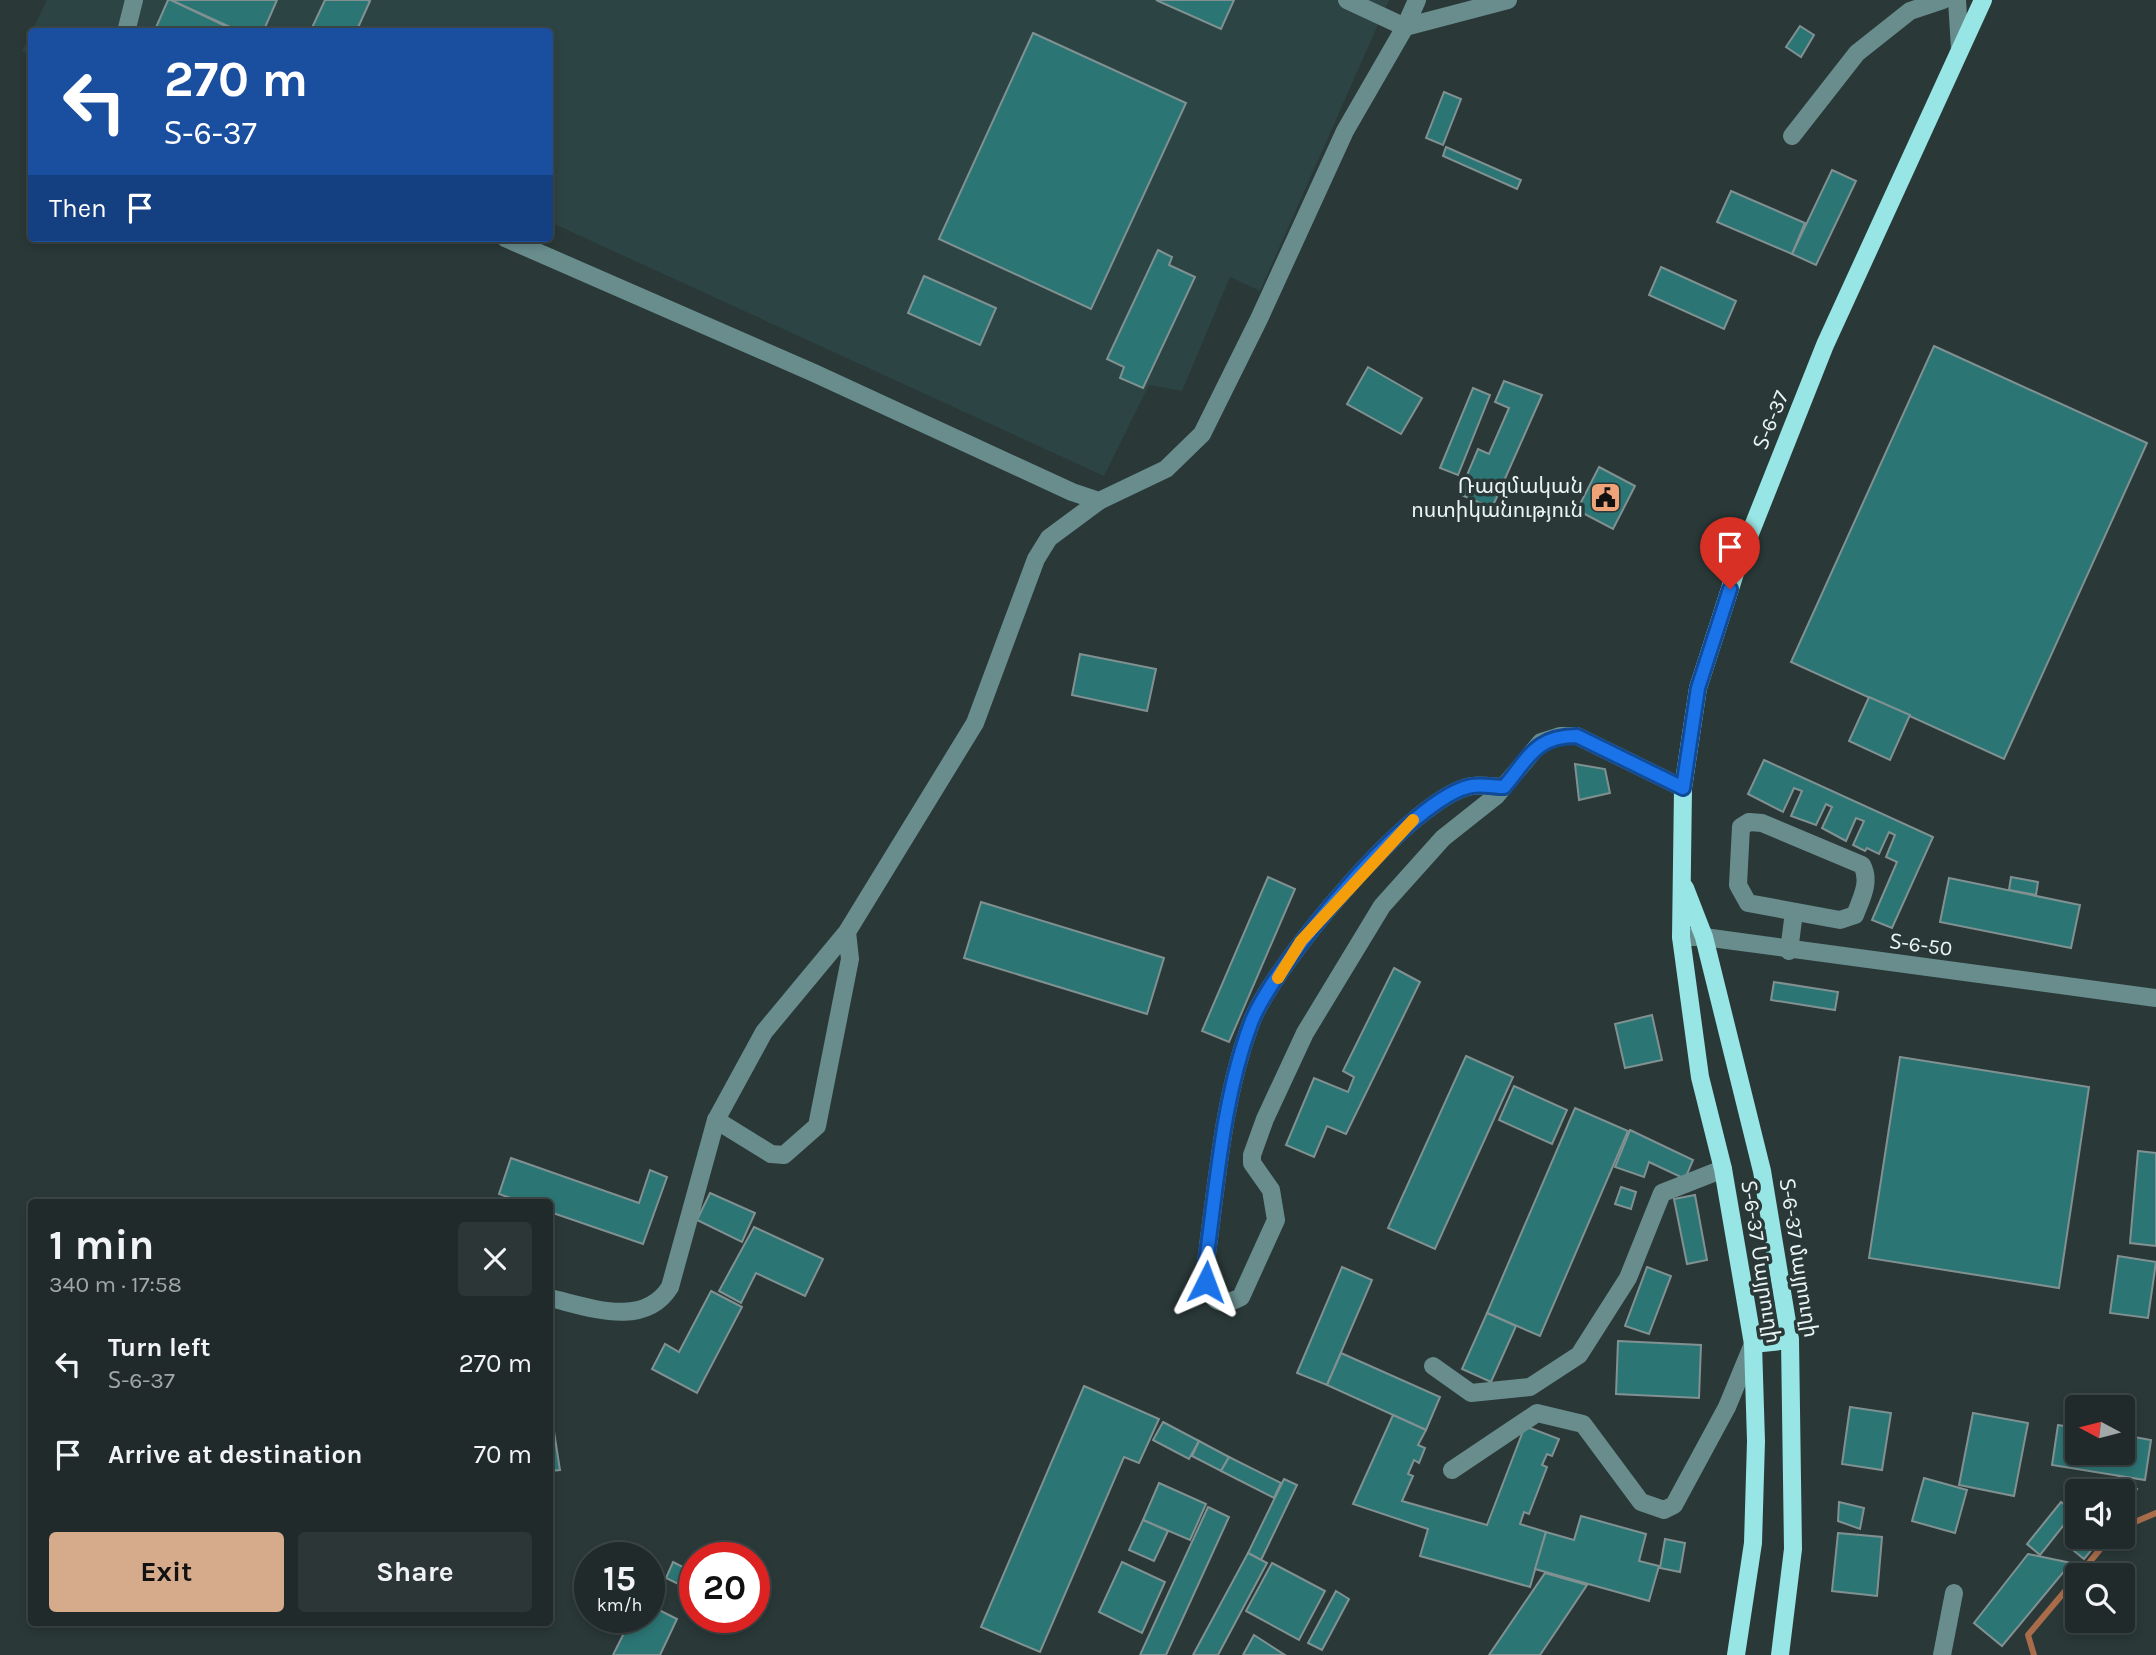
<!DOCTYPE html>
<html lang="en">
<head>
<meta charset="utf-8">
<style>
	:root { --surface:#202a2a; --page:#2d3636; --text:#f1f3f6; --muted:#a2a7a8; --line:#3d4647; --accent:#d6ab8b }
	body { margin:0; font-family:Karla,"Noto Sans Armenian",sans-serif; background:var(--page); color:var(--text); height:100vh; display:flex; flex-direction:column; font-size:26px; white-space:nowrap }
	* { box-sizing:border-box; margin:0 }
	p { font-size:23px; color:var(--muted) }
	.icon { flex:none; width:38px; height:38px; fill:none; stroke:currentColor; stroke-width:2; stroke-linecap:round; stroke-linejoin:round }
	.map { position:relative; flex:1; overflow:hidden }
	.drawer { position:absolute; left:28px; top:1199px; width:525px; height:427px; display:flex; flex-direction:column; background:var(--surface); border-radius:7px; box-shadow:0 4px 10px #0003,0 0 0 2px var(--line) }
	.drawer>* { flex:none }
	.top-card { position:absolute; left:28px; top:28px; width:525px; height:214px; border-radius:7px; box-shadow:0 4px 10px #0003,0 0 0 2px var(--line); background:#1a4fa0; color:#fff; overflow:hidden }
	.needle { width:46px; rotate:277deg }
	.fabs { position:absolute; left:2065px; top:1395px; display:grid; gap:14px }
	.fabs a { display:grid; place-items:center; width:70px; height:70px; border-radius:7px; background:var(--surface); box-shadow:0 4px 10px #0003,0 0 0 2px var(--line); font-size:35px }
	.speed { position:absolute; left:574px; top:1542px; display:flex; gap:14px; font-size:35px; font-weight:700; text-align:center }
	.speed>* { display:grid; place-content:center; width:91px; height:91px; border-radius:50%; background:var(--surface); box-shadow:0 4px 10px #0003,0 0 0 2px var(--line); line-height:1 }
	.speed small { font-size:18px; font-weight:400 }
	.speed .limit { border:10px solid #d22; background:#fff; color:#111 }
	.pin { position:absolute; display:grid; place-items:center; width:60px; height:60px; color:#fff; margin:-72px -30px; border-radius:50% 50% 50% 0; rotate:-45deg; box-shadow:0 0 7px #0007 }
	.pin .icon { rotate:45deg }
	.me { position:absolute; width:77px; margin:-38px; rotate:3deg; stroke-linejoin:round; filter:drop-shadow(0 0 5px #0008) }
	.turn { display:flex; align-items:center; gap:24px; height:147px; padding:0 21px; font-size:32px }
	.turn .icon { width:91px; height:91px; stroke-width:2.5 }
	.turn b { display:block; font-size:49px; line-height:60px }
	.then { display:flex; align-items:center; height:66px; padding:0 21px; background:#0003; gap:14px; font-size:26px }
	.round { display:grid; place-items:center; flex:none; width:74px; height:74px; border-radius:7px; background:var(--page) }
	.summary { display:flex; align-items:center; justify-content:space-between; height:119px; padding:0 21px }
	h1 { font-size:42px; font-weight:700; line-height:52px }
	.action { display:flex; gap:14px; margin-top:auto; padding:14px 21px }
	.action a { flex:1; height:80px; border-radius:7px; background:var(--accent); color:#111; font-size:28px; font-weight:700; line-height:80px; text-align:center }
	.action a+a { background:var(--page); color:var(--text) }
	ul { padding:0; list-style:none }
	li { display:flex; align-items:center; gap:21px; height:91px; padding:0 21px }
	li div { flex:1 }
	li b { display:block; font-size:26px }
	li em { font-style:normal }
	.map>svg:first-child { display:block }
	.built { fill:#2d4444 }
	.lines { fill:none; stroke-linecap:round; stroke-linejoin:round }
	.stream { stroke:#a86c4b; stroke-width:6 }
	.building { fill:#2c7575; stroke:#819191; stroke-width:2 }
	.minor { stroke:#698d8d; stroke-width:18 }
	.major { stroke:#97e5e4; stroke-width:18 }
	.route-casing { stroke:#114b97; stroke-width:18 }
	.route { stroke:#1a73e8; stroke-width:12 }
	.slow { stroke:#f59e0b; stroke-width:12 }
	.labels { text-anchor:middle; stroke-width:7; stroke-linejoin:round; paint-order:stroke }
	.street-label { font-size:21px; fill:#ebf4f4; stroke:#2a3838 }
	.poi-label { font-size:21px; fill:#ebf4f4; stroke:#2a3838; text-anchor:end }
</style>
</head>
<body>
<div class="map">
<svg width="2156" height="1655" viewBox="0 0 2156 1655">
	<rect width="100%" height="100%" fill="#2a3838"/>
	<polygon class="built" points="47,0 1389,0 1260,291 1230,277 1182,391 1149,385 1104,476 550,222 550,32 32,32 31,56 22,51"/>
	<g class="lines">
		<g class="stream">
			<polyline points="2123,1527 2156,1513"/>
			<polyline points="2079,1575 2111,1536"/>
			<polyline points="2034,1655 2028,1635 2077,1577"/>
		</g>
	</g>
	<g class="building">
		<polygon points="168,0 171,0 238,32 154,32"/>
		<polygon points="171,0 277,0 263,32 241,32"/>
		<polygon points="325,0 367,0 370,1 356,32 310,32"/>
		<polygon points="1156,0 1234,0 1221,29"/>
		<polygon points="1800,26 1814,35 1801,57 1786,47"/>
		<polygon points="1033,33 1186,103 1091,309 939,239"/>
		<polygon points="1444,92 1461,99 1443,145 1426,138"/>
		<polygon points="1446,147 1521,180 1517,189 1443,156"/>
		<polygon points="1832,170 1856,181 1816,265 1792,254"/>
		<polygon points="1731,191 1805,223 1792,254 1717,222"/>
		<polygon points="1158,250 1172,257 1169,265 1195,277 1143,388 1120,378 1124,367 1107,359"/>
		<polygon points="1661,267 1736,301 1724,329 1649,295"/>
		<polygon points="924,276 996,308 980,345 908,313"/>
		<polygon points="1934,346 2147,443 2004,759 1791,662"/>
		<polygon points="1368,367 1422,398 1401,434 1347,404"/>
		<polygon points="1504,381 1542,395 1492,508 1459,494 1478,449 1489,454 1509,408 1495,402"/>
		<polygon points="1473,388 1490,395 1458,475 1440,468"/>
		<polygon points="1599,467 1635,486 1613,529 1577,510"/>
		<polygon points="1080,654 1156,669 1147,711 1072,695"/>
		<polygon points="1869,697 1910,715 1890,760 1849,741"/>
		<polygon points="1764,760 1933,837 1892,928 1872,920 1897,862 1886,857 1895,835 1889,832 1879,854 1867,848 1865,851 1853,845 1864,821 1856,818 1846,841 1822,828 1832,807 1826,804 1816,825 1791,816 1802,791 1794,788 1783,812 1748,794"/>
		<polygon points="1575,764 1605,769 1610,793 1579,800"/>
		<polygon points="1268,877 1295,889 1229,1042 1202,1031"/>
		<polygon points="2011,877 2038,882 2036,895 2009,890"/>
		<polygon points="1949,878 2080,905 2071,948 1940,922"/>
		<polygon points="981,902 1164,958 1147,1014 964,958"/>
		<polygon points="1394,968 1420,982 1346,1134 1327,1126 1314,1157 1286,1145 1314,1078 1348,1092 1354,1077 1343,1071"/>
		<polygon points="1774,982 1838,992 1835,1010 1771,1000"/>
		<polygon points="1652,1015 1662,1060 1625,1068 1615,1024"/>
		<polygon points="1466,1056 1513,1077 1435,1249 1388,1228"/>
		<polygon points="1900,1057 2089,1087 2059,1288 1869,1258"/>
		<polygon points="1514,1086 1567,1110 1552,1144 1499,1120"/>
		<polygon points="1575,1108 1628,1131 1540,1336 1487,1313"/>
		<polygon points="1630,1130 1693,1160 1685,1179 1649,1162 1644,1177 1615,1167"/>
		<polygon points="2138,1151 2156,1153 2156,1246 2130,1243"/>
		<polygon points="511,1158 639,1203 650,1170 667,1177 643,1244 550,1212 550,1202 522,1202 499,1194"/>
		<polygon points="1621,1187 1636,1192 1631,1209 1615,1204"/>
		<polygon points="710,1193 755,1213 742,1242 697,1220"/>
		<polygon points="1695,1195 1707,1260 1687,1264 1674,1199"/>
		<polygon points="754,1227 823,1259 805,1296 756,1273 741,1303 719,1291"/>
		<polygon points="2118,1256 2156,1262 2148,1318 2110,1313"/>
		<polygon points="1342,1267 1372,1280 1327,1385 1297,1373"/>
		<polygon points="1647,1267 1671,1276 1649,1334 1625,1326"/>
		<polygon points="711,1291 742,1307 697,1393 652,1369 665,1344 679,1352"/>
		<polygon points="1487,1313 1516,1326 1491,1382 1462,1369"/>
		<polygon points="1618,1341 1701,1345 1699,1398 1616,1394"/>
		<polygon points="1341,1353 1440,1397 1426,1430 1327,1385"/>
		<polygon points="1084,1386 1159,1419 1139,1463 1124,1457 1040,1652 981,1627"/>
		<polygon points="550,1406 560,1470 550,1471"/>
		<polygon points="1850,1407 1891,1413 1882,1470 1842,1464"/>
		<polygon points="1973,1413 2028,1423 2014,1496 1959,1485"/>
		<polygon points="1393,1415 1426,1430 1418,1445 1425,1448 1419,1463 1414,1460 1408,1474 1413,1476 1402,1501 1487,1525 1525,1426 1559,1439 1552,1456 1547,1454 1542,1465 1547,1467 1529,1514 1524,1512 1520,1524 1546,1532 1530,1587 1420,1556 1428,1529 1353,1504"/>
		<polygon points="1163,1422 1199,1441 1189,1459 1153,1440"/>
		<polygon points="2058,1425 2077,1428 2077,1452 2123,1452 2123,1435 2151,1440 2145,1480 2052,1465"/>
		<polygon points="1199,1441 1229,1457 1221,1471 1192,1456"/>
		<polygon points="1229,1457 1281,1483 1274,1498 1221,1471"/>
		<polygon points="2119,1476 2137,1489 2123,1509 2123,1491 2108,1491"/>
		<polygon points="1924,1478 1967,1490 1955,1533 1912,1521"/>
		<polygon points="1284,1479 1297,1485 1261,1560 1248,1553"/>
		<polygon points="1159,1483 1206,1504 1190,1540 1143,1520"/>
		<polygon points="1839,1502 1864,1508 1860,1529 1838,1521"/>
		<polygon points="2061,1502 2074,1512 2040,1555 2027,1544"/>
		<polygon points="1208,1507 1229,1517 1166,1655 1140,1655"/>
		<polygon points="1581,1516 1646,1534 1639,1561 1659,1566 1649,1601 1535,1569 1546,1532 1574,1540"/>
		<polygon points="1143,1520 1168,1531 1154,1561 1129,1550"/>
		<polygon points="1838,1533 1882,1537 1877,1596 1832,1591"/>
		<polygon points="2084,1536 2103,1536 2084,1559 2073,1550"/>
		<polygon points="1665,1539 1685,1543 1680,1572 1660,1568"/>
		<polygon points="1248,1553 1267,1563 1218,1655 1193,1655"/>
		<polygon points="2028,1554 2071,1563 2002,1646 1974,1623"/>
		<polygon points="673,1562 695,1573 695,1592 666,1578"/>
		<polygon points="1122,1562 1165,1582 1142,1633 1099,1612"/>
		<polygon points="1272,1563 1325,1591 1299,1640 1246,1611"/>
		<polygon points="1545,1573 1587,1585 1540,1655 1489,1655"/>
		<polygon points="1336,1591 1349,1599 1322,1650 1308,1643"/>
		<polygon points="649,1605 677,1619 660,1655 613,1655 632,1617 649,1617"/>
		<polygon points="1254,1635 1285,1655 1243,1655"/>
	</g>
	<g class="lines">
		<g class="minor">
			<polyline points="1417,0 1405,27 1508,0"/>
			<polyline points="1957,0 1960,49"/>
			<polyline points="126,32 134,0"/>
			<polyline points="1792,136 1857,53 1910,11 1943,0"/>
			<polyline points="505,238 814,373 1072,492 1099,501 1166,469 1202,434 1259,319 1345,131 1405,27 1347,0"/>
			<path d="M1504 787C1494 787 1482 784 1472 786 1413 795 1272 967 1251 1023 1222 1100 1217 1186 1205 1268 1207 1292 1213 1312 1241 1297L1276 1220 1271 1190 1252 1163V1155L1265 1119 1305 1033 1382 906 1443 838 1496 796 1541 742 1560 736H1577L1683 788"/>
			<path d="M1749 822 1762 823 1862 865C1871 882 1861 899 1855 915L1840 920 1748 903 1738 885 1741 827Z"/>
			<polyline points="847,932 850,959 817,1126 784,1155 771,1154 716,1120 764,1032 847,932 975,723 1036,559 1049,538 1099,501"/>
			<polyline points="1681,937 1704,937 2156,998"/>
			<polyline points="1789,951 1794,912"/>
			<path d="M550 1298C589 1307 644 1329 670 1287L716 1120"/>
			<polyline points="1433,1366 1471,1393 1530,1387 1579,1355 1628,1278 1662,1193 1723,1169"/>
			<polyline points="1452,1470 1537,1413 1583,1424 1641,1502 1664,1510 1674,1505 1727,1407 1753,1344"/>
			<polyline points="1942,1655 1954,1593"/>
		</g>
		<g class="major">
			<polyline points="1685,888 1704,937 1762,1171 1790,1340 1793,1549 1780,1655"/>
			<polyline points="1753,1344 1790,1340"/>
			<polyline points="1736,1655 1753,1543 1756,1441 1753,1344 1723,1169 1700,1077 1681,937 1683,788 1698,688 1738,564 1825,345 1983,0"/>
		</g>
	</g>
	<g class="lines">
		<defs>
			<path id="route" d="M1206 1282 1205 1268C1217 1186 1222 1100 1251 1023 1272 967 1413 795 1472 786 1482 784 1494 787 1504 787 1529 758 1535 736 1577 736L1683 788 1698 688 1730 589"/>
		</defs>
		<use href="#route" class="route-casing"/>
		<use href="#route" class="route"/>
		<polyline class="slow" points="1278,978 1301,941 1413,820"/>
	</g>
	<defs>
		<symbol id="civic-square" viewBox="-11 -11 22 22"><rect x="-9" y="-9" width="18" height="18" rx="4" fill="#efa378" stroke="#2a3838"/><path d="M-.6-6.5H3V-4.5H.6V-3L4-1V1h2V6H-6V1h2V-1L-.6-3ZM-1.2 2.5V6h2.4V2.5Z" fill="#111"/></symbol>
	</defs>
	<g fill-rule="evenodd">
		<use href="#civic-square" x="1588" y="480" width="35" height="35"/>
	</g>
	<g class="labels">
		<g class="street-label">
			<text transform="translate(1771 420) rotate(-68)" y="7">Տ-6-37</text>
			<text transform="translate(1921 945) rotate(7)" y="7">Տ-6-50</text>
			<text transform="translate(1799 1258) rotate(81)" y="7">Տ-6-37 մայրուղի</text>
			<text transform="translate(1761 1262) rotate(81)" y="7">Տ-6-37 Մայրուղի</text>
		</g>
		<g class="poi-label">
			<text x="1583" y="493">Ռազմական<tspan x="1583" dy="24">ոստիկանություն</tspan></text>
		</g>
	</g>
</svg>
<div class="fabs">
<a><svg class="needle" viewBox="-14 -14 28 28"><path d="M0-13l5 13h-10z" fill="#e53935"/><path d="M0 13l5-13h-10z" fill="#a2a7a8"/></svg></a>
<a><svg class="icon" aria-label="sound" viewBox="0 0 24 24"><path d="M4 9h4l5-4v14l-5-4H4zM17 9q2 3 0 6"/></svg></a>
<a><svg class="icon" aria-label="search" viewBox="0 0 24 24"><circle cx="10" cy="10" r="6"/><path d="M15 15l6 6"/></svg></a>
</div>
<div class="speed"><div>15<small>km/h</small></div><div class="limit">20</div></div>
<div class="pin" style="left:1730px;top:589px;background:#d93025"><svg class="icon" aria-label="arrive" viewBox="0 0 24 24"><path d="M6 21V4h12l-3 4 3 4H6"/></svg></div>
<svg class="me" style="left:1206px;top:1282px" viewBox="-20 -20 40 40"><path d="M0-17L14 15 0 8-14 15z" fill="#1a73e8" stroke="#fff" stroke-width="4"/></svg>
<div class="top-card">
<div class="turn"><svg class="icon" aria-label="left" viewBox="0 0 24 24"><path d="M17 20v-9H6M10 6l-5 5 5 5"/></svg><div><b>270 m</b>Տ-6-37</div></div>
<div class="then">Then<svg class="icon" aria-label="arrive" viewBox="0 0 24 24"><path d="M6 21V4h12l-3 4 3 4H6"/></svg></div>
</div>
<section class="drawer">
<div class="summary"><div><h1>1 min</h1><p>340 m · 17:58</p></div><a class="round"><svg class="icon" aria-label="close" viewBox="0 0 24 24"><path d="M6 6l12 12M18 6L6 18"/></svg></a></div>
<ul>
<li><svg class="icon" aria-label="left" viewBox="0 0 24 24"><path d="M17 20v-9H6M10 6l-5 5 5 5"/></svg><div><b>Turn left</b><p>Տ-6-37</p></div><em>270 m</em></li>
<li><svg class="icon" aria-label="arrive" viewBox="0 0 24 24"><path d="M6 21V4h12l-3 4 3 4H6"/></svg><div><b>Arrive at destination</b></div><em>70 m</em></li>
</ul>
<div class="action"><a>Exit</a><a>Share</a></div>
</section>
</div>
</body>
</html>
